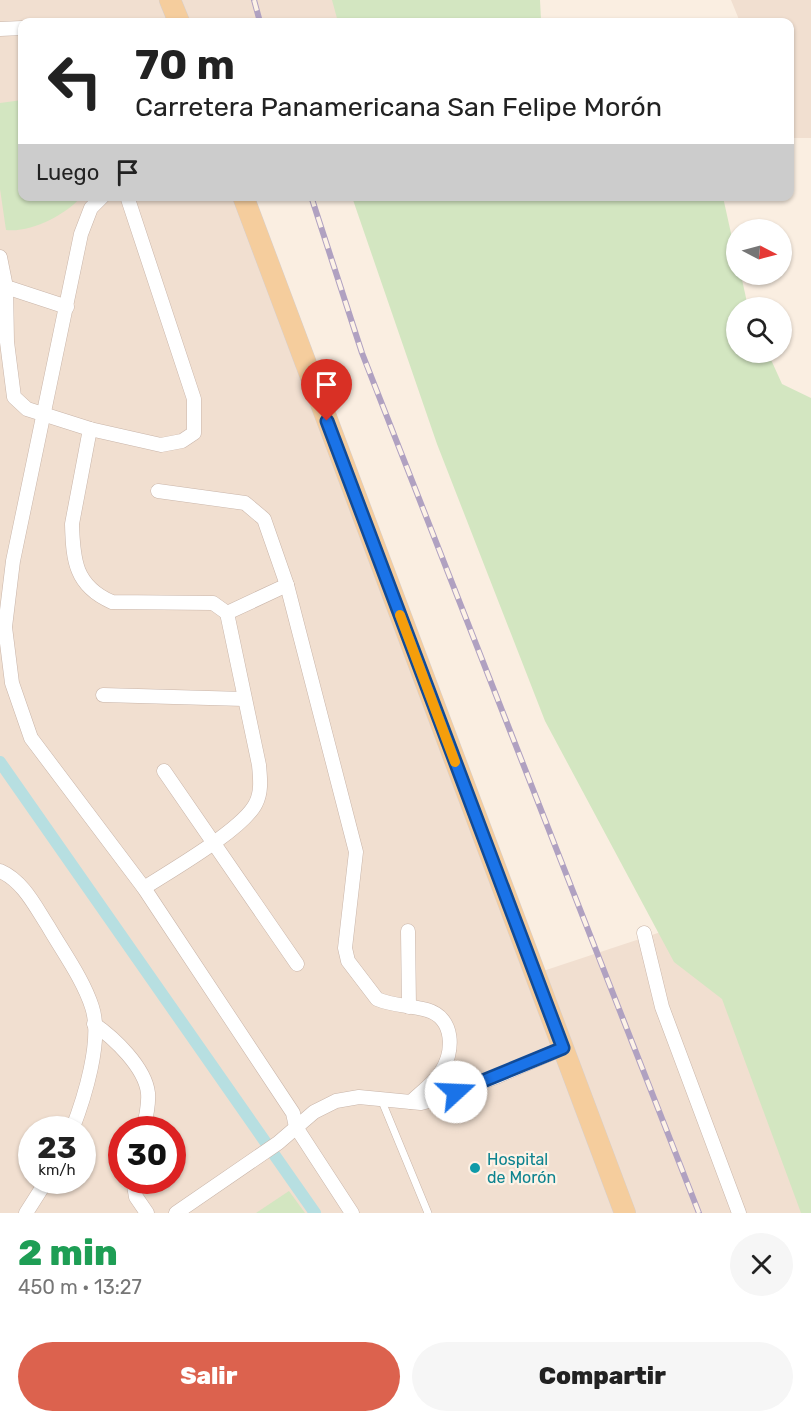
<!DOCTYPE html>
<html lang="es">
<head>
<meta charset="utf-8">
<style>
	:root { --surface:#fff; --page:#f6f6f6; --text:#222; --muted:#767676; --accent:#dc624e }
	body { margin:0; font-family:Rubik,sans-serif; background:var(--page); color:var(--text); height:100vh; display:flex; flex-direction:column; font-size:22px; white-space:nowrap }
	* { box-sizing:border-box; margin:0 }
	p { font-size:20px; color:var(--muted) }
	.icon { flex:none; width:33px; height:33px; fill:none; stroke:currentColor; stroke-width:2; stroke-linecap:round; stroke-linejoin:round }
	.map { position:relative; height:1213px; overflow:hidden }
	.drawer { display:flex; flex-direction:column; background:var(--surface); flex:1 }
	.drawer>* { flex:none }
	.top-card { position:absolute; left:18px; top:18px; width:776px; height:183px; border-radius:12px; box-shadow:0 2px 4px #0004; background:#fff; color:var(--text); overflow:hidden }
	.needle { width:39px; rotate:96deg }
	.fabs { position:absolute; left:726px; top:219px; display:grid; gap:12px }
	.fabs a { display:grid; place-items:center; width:66px; height:66px; border-radius:50%; background:var(--surface); box-shadow:0 2px 4px #0004; font-size:30px }
	.speed { position:absolute; left:18px; top:1116px; display:flex; gap:12px; font-size:30px; font-weight:700; text-align:center }
	.speed>* { display:grid; place-content:center; width:78px; height:78px; border-radius:50%; background:var(--surface); box-shadow:0 2px 4px #0004; line-height:1 }
	.speed small { font-size:15px; font-weight:400 }
	.speed .limit { border:9px solid #d22; background:#fff; color:#111 }
	.pin { position:absolute; display:grid; place-items:center; width:51px; height:51px; color:#fff; margin:-62px -26px; border-radius:50% 50% 50% 0; rotate:-45deg; box-shadow:0 0 6px #0007 }
	.pin .icon { rotate:45deg }
	.me { position:absolute; width:66px; margin:-33px; rotate:70deg; stroke-linejoin:round; filter:drop-shadow(0 0 4px #0008) }
	.turn { display:flex; align-items:center; gap:21px; height:126px; padding:0 18px; font-size:27px }
	.turn .icon { width:78px; height:78px; stroke-width:2.5 }
	.turn b { display:block; font-size:42px; line-height:51px }
	.then { display:flex; align-items:center; height:57px; padding:0 18px; background:#0003; gap:12px; font-size:22px }
	.round { display:grid; place-items:center; flex:none; width:63px; height:63px; border-radius:32px; background:var(--page) }
	.overview { display:flex; align-items:center; justify-content:space-between; height:102px; padding:0 18px }
	h1 { font-size:36px; font-weight:800; line-height:45px; color:#1e9e55 }
	.button { display:flex; gap:12px; margin-top:auto; padding:12px 18px }
	.button a { flex:1; height:69px; border-radius:36px; background:var(--accent); color:#fff; font-size:24px; font-weight:800; line-height:69px; text-align:center }
	.button a+a { background:var(--page); color:var(--text) }
	.map>svg:first-child { display:block }
	.residential { fill:#f1dfd0; fill-rule:evenodd }
	.green { fill:#d3e6c1 }
	.lines { fill:none; stroke-linecap:round; stroke-linejoin:round }
	.canal { stroke:#b7dfe1; stroke-width:12 }
	.lane-casing { stroke:#c9b5a9; stroke-width:8 }
	.street-casing { stroke:#c9b5a9; stroke-width:15 }
	.primary-casing { stroke:#d7cfcc; stroke-width:22 }
	.lane { stroke:#fff; stroke-width:7 }
	.street { stroke:#fff; stroke-width:14 }
	.primary { stroke:#f5cd9d; stroke-width:21 }
	.rail-casing { stroke:#b0a1c1; stroke-width:6 }
	.rail { stroke:#fdf2e6; stroke-width:4; stroke-dasharray:11; stroke-linecap:butt }
	.route-casing { stroke:#114b97; stroke-width:15 }
	.route { stroke:#1a73e8; stroke-width:10 }
	.slow { stroke:#f59e0b; stroke-width:10 }
	.culture-dot { fill:#0f9aa8; stroke:#fdf2e6; stroke-width:2 }
	.labels { text-anchor:middle; stroke-width:4.5; stroke-linejoin:round; paint-order:stroke }
	.culture-label { font-size:16px; fill:#0d838f; stroke:#fdf2e6; text-anchor:start }
</style>
</head>
<body>
<div class="map">
<svg width="811" height="1213" viewBox="0 0 811 1213">
	<rect width="100%" height="100%" fill="#faeee1"/>
	<g class="residential">
		<path d="M0 0H406L398 22H22V196L234 197 531 975 691 922 811 1213H0ZM32 1130H82V1180H32ZM122 1130H172V1180H122Z"/>
		<polygon points="731,0 811,0 811,138 789,138 789,22 740,22"/>
	</g>
	<g class="green">
		<polygon points="332,0 540,0 541,20 545,22 338,22"/>
		<path d="M22 100V196L81 197C66 215 30 233 6 230L0 189V103Z"/>
		<polygon points="352,197 723,197 736,256 736,274 741,275 748,307 736,308 736,352 768,353 782,384 811,398 811,1213 801,1213 722,999 674,962 545,721 437,444"/>
		<polygon points="289,1191 305,1213 256,1213"/>
	</g>
	<g class="lines">
		<polyline class="canal" points="0,762 315,1213"/>
		<defs>
			<polyline id="lane" points="381,1099 428,1213"/>
			<g id="street">
				<polyline points="0,29 22,28"/>
				<polyline points="103,196 91,208 81,234 13,561 5,627 12,683 31,738 144,888 293,1113 296,1127 352,1213"/>
				<polyline points="0,257 6,287 67,307"/>
				<polyline points="6,287 7,342 14,397 27,409 90,429 161,445 182,441 194,433 194,399 127,196"/>
				<path d="M90 429 72 524C73 560 75 586 112 602L213 603 227 613 287 585"/>
				<path d="M158 491 245 503 264 519 287 585 356 852 345 948 348 961 377 999C393 1006 410 1005 427 1010 455 1018 454 1052 441 1072 434 1083 420 1093 411 1102"/>
				<polyline points="103,695 244,699"/>
				<polyline points="164,771 297,964"/>
				<path d="M0 871C23 881 35 906 48 926 63 952 83 979 92 1007 103 1040 84 1099 72 1130"/>
				<path d="M144 888C170 871 244 829 256 803 262 791 260 777 259 765L227 613"/>
				<polyline points="408,931 409,1007"/>
				<polyline points="644,933 662,1007 739,1213"/>
				<path d="M94 1024C114 1038 145 1067 148 1093 149 1104 146 1118 143 1130"/>
				<polyline points="133,1180 136,1197 147,1213"/>
				<polyline points="26,1213 47,1180"/>
				<polyline points="176,1213 278,1143 314,1112 336,1101 359,1097 421,1103 436,1099 496,1077 563,1048"/>
			</g>
			<g id="primary">
				<polyline points="170,0 179,22"/>
				<polyline points="243,196 625,1213"/>
			</g>
		</defs>
		<use href="#lane" class="lane-casing"/>
		<use href="#street" class="street-casing"/>
		<use href="#primary" class="primary-casing"/>
		<use href="#lane" class="lane"/>
		<use href="#street" class="street"/>
		<use href="#primary" class="primary"/>
		<defs>
			<g id="rail">
				<polyline points="254,0 260,22"/>
				<polyline points="311,196 362,353 699,1213"/>
			</g>
		</defs>
		<use href="#rail" class="rail-casing"/>
		<use href="#rail" class="rail"/>
	</g>
	<g class="lines">
		<defs>
			<polyline id="route" points="327,421 563,1048 456,1092"/>
		</defs>
		<use href="#route" class="route-casing"/>
		<use href="#route" class="route"/>
		<polyline class="slow" points="400,615 455,762"/>
	</g>
	<circle class="culture-dot" cx="475" cy="1168" r="6"/>
	<g class="labels">
		<g class="culture-label">
			<text x="487" y="1165">Hospital<tspan x="487" dy="18">de Morón</tspan></text>
		</g>
	</g>
</svg>
<div class="fabs">
<a><svg class="needle" viewBox="-14 -14 28 28"><path d="M0-13l5 13h-10z" fill="#e53935"/><path d="M0 13l5-13h-10z" fill="#767676"/></svg></a>
<a><svg class="icon" aria-label="search" viewBox="0 0 24 24"><circle cx="10" cy="10" r="6"/><path d="M15 15l6 6"/></svg></a>
</div>
<div class="speed"><div>23<small>km/h</small></div><div class="limit">30</div></div>
<div class="pin" style="left:327px;top:421px;background:#d93025"><svg class="icon" aria-label="arrive" viewBox="0 0 24 24"><path d="M6 21V4h12l-3 4 3 4H6"/></svg></div>
<svg class="me" style="left:456px;top:1092px" viewBox="-20 -20 40 40"><circle r="19" fill="#fff"/><path d="M0-13L10 11 0 6-10 11z" fill="#1a73e8"/></svg>
<div class="top-card">
<div class="turn"><svg class="icon" aria-label="left" viewBox="0 0 24 24"><path d="M17 20v-9H6M10 6l-5 5 5 5"/></svg><div><b>70 m</b>Carretera Panamericana San Felipe Morón</div></div>
<div class="then">Luego<svg class="icon" aria-label="arrive" viewBox="0 0 24 24"><path d="M6 21V4h12l-3 4 3 4H6"/></svg></div>
</div>
</div>
<section class="drawer">
<div class="overview"><div><h1>2 min</h1><p>450 m · 13:27</p></div><a class="round"><svg class="icon" aria-label="close" viewBox="0 0 24 24"><path d="M6 6l12 12M18 6L6 18"/></svg></a></div>
<div class="button"><a>Salir</a><a>Compartir</a></div>
</section>
</body>
</html>
